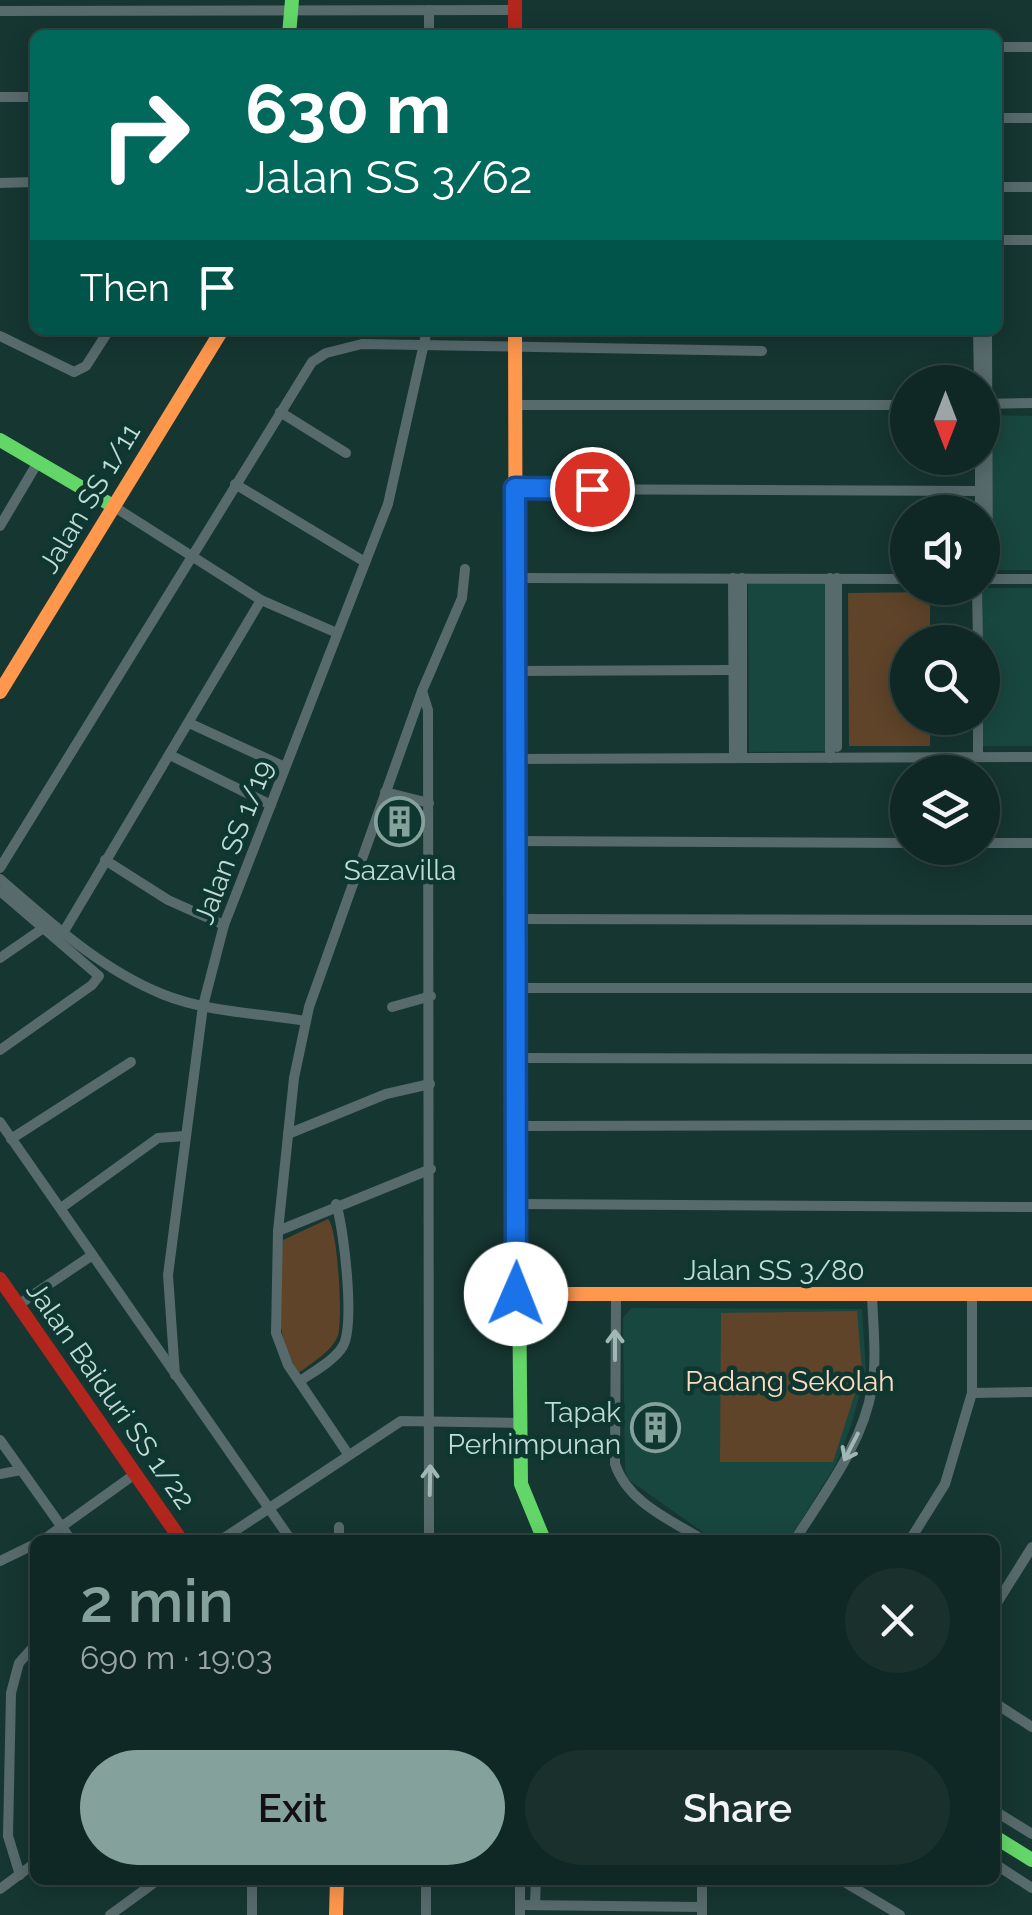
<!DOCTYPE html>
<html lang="en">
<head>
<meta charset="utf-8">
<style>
	:root { --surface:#102825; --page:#19302d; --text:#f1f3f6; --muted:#9ca6a7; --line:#304442; --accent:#84a19b }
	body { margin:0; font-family:Raleway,sans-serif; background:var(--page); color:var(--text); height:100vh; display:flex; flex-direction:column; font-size:38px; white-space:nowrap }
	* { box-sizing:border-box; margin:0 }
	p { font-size:32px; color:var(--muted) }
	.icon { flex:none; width:55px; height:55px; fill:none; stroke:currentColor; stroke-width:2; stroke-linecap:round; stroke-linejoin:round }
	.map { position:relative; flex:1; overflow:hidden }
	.panel { position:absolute; left:30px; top:1535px; width:970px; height:350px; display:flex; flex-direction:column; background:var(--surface); border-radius:15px; box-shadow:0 5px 25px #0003,0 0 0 2px var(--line) }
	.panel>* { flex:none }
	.guide { position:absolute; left:30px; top:30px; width:972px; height:305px; border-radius:15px; box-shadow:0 5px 25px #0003,0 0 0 2px var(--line); background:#00695c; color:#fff; overflow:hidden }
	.needle { width:65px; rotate:180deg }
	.fabs { position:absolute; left:890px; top:365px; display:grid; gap:20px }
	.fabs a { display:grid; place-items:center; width:110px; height:110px; border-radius:50%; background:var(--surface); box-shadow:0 5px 25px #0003,0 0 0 2px var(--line); font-size:50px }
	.pin { position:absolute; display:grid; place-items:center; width:85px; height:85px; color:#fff; margin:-42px; border:5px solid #fff; border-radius:50%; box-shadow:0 2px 10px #0007 }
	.me { position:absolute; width:110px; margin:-55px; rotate:1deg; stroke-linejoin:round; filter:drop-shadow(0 0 8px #0008) }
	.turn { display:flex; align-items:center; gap:35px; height:210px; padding:0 50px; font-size:45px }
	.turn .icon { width:130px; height:130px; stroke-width:2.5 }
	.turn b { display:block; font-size:70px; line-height:85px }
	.then { display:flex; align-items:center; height:95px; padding:0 50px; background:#0003; gap:20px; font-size:38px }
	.round { display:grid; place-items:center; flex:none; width:105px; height:105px; border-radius:52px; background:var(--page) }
	.headline { display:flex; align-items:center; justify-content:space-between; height:170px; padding:0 50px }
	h1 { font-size:60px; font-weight:600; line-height:75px; color:var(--accent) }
	.action { display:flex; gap:20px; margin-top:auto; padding:20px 50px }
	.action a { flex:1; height:115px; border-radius:60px; background:var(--accent); color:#111; font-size:40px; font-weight:600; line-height:115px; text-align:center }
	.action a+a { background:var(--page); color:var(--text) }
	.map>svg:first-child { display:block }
	.built { fill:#18473f }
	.green { fill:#5f442a }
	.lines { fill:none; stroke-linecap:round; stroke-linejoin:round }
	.street { stroke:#576a6c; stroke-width:10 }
	.fast { stroke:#63d668; stroke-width:14 }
	.slow { stroke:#ff974d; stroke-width:14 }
	.jam { stroke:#b3261e; stroke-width:14 }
	.oneway { stroke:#a0b8b5 }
	.route-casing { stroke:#114b97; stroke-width:25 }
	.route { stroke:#1a73e8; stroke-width:18 }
	.labels { text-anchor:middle; stroke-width:9; stroke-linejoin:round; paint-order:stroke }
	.street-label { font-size:28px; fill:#c0dad4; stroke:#0d3730 }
	.poi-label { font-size:28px; fill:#c0dad4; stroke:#0d3730 }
	.park-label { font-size:28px; fill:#ffdbc0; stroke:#0d3730 }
</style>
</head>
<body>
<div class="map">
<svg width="1032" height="1915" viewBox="0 0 1032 1915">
	<rect width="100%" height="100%" fill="#163631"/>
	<g class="built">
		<polygon points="991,415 1032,416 1032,570 990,570"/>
		<polygon points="748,583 827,583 828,751 749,752"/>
		<rect x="981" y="588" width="51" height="158"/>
		<polygon points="631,1308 862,1309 866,1372 851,1426 836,1464 789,1540 714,1540 629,1480 625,1470 623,1318"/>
	</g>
	<g class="green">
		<polygon points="930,592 930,642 908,642 908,718 930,718 930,746 849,746 848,593"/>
		<path d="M328 1219C338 1229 343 1320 338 1335 333 1351 311 1363 299 1373 271 1332 279 1287 283 1240Z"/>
		<polygon points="857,1311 862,1371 833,1462 720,1462 721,1313"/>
	</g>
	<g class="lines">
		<g class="street">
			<polyline points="0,11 515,10"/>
			<polyline points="429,35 429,10"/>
			<polyline points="998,47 1032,47"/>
			<polyline points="0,97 35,97"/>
			<polyline points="998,118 1032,118"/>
			<polyline points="0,183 35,182"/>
			<polyline points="998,187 1032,187"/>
			<polyline points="998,240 1032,240"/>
			<polyline points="978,330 979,382"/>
			<polyline points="987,330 988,579"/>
			<polyline points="0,336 74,372 86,366 109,330"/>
			<polyline points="983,404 1032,403"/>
			<polyline points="515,405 908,405"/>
			<polyline points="280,412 346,453"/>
			<polyline points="980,458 980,512"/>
			<polyline points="235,484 365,562"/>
			<polyline points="515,489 980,491"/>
			<polyline points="113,506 261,600 337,633"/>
			<polyline points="0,526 38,462"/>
			<polyline points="515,578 908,579"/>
			<polyline points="733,578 734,758"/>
			<polyline points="742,578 742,758"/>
			<polyline points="830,578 830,758"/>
			<polyline points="837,578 837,747"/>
			<polyline points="983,579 1032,579"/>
			<polyline points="977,588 978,642"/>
			<polyline points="516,671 734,670"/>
			<polyline points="422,691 428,710 429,1540"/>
			<polyline points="189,723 285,767"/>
			<polyline points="172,756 271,805"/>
			<polyline points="978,757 978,718"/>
			<polyline points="516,759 1032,757"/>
			<polyline points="385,792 429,803"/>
			<polyline points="517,841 908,843"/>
			<polyline points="982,843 1032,843"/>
			<polyline points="105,860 168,900 224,925"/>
			<polyline points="0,868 312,362 326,353 362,344 762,351"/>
			<path d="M0 879C50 922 100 969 162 994 206 1012 258 1013 305 1021"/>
			<polyline points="0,891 99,976 92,985 0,1050"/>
			<polyline points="517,919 1032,920"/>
			<polyline points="63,933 261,600"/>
			<polyline points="0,958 42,929"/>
			<polyline points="516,988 1032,988"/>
			<polyline points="392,1007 431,996"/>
			<polyline points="516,1058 1032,1059"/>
			<polyline points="0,1122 291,1540"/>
			<polyline points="517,1126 1032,1125"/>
			<polyline points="288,1134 386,1094 430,1084"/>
			<polyline points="11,1139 131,1062"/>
			<polyline points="518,1204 1032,1207"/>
			<polyline points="61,1208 158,1138 185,1136"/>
			<polyline points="278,1231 431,1169"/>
			<path d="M616 1295 615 1464C628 1503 671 1520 703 1540"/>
			<polyline points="18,1305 91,1256"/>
			<polyline points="175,1375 168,1275 203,1006 224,925 388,504 427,330"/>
			<path d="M300 1381C313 1372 335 1360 343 1346 355 1324 344 1228 336 1204"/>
			<polyline points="972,1393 1032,1392"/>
			<polyline points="0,1440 71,1540"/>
			<polyline points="348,1454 288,1365 276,1333 278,1231 294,1078 309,1007 422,691 462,598 465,569"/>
			<polyline points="0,1474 21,1470"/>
			<polyline points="339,1527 339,1540"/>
			<polyline points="43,1540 135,1474"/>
			<polyline points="221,1540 401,1421 518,1423"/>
			<path d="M795 1540C824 1493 863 1444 872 1388 877 1358 873 1325 872 1295"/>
			<polyline points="910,1540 945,1484 972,1393 972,1294"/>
			<polyline points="0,1561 35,1544"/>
			<polyline points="995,1606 1032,1547"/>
			<polyline points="995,1703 1032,1727"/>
			<polyline points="995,1811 1032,1834"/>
			<polyline points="995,1864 1032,1888"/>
			<polyline points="20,1875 8,1836 11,1693 19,1663 35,1645"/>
			<polyline points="252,1880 252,1915"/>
			<polyline points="426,1880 426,1915"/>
			<polyline points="702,1880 702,1915"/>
			<polyline points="841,1880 900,1915"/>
			<polyline points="0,1889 35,1863"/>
			<polyline points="535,1904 536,1880"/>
			<polyline points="520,1905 702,1907"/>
			<polyline points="110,1915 158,1880"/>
			<polyline points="520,1915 520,1880"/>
		</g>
		<g class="fast">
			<polyline points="289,35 292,0"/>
			<polyline points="0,440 113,506"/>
			<polyline points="517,1075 521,1484 544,1540"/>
			<polyline points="995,1837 1032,1860"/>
		</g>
		<g class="slow">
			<polyline points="515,330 517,1075"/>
			<polyline points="0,692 222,330"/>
			<polyline points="516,1294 1032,1294"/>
			<polyline points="336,1915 337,1880"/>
		</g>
		<g class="jam">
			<polyline points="515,0 515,35"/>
			<polyline points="0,1279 181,1540"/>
		</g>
	</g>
	<defs><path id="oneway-shaft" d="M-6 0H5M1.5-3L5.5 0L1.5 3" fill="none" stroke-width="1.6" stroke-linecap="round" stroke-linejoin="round" transform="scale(2.5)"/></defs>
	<g class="oneway">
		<use href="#oneway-shaft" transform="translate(615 1345) rotate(-90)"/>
		<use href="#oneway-shaft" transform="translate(851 1447) rotate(117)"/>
		<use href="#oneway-shaft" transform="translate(430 1480) rotate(-89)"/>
	</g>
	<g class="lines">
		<defs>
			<polyline id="route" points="516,1294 515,488 592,489"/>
		</defs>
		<use href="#route" class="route-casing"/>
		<use href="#route" class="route"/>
	</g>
	<defs>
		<symbol id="building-ring" viewBox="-11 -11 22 22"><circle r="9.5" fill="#0d3730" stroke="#84a19b" stroke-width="1.5"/><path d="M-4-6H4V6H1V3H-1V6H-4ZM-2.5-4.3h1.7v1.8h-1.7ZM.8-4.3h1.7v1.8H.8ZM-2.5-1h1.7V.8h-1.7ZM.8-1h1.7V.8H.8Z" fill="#84a19b"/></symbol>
	</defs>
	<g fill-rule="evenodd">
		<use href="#building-ring" x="372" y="794" width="55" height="55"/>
		<use href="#building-ring" x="628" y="1400" width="55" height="55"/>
	</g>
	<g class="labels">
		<g class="street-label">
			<text transform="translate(89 498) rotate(-59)" y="10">Jalan SS 1/11</text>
			<text transform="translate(233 842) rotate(-69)" y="10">Jalan SS 1/19</text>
			<text x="774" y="1280">Jalan SS 3/80</text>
			<text transform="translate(111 1395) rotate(55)" y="10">Jalan Baiduri SS 1/22</text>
		</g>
		<g class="poi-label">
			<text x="400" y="880">Sazavilla</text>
			<text x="621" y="1422" text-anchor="end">Tapak<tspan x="621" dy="32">Perhimpunan</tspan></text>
		</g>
		<g class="park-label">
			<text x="790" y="1391">Padang Sekolah</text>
		</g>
	</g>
</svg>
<div class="fabs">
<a><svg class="needle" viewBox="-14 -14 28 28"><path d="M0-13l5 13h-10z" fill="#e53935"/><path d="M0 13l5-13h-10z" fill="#9ca6a7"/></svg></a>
<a><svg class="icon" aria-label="sound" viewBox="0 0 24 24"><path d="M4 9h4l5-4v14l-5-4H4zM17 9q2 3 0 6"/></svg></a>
<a><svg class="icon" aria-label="search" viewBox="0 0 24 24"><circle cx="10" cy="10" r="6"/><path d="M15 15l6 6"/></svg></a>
<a><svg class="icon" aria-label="layers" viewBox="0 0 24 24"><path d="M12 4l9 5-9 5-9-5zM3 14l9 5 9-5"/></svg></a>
</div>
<div class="pin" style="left:592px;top:489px;background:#d93025"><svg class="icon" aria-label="arrive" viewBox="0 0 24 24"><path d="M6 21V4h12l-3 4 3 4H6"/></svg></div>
<svg class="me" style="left:516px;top:1294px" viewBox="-20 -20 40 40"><circle r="19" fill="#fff"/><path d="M0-13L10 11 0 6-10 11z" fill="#1a73e8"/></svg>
<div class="guide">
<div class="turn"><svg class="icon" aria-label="right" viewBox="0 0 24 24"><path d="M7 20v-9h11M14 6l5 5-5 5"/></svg><div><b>630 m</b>Jalan SS 3/62</div></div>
<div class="then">Then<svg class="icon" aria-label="arrive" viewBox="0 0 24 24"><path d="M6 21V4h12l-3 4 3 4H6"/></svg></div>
</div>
<section class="panel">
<div class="headline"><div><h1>2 min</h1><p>690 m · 19:03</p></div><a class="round"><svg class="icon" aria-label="close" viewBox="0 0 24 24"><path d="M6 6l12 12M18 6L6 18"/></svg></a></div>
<div class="action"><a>Exit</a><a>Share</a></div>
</section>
</div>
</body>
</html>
